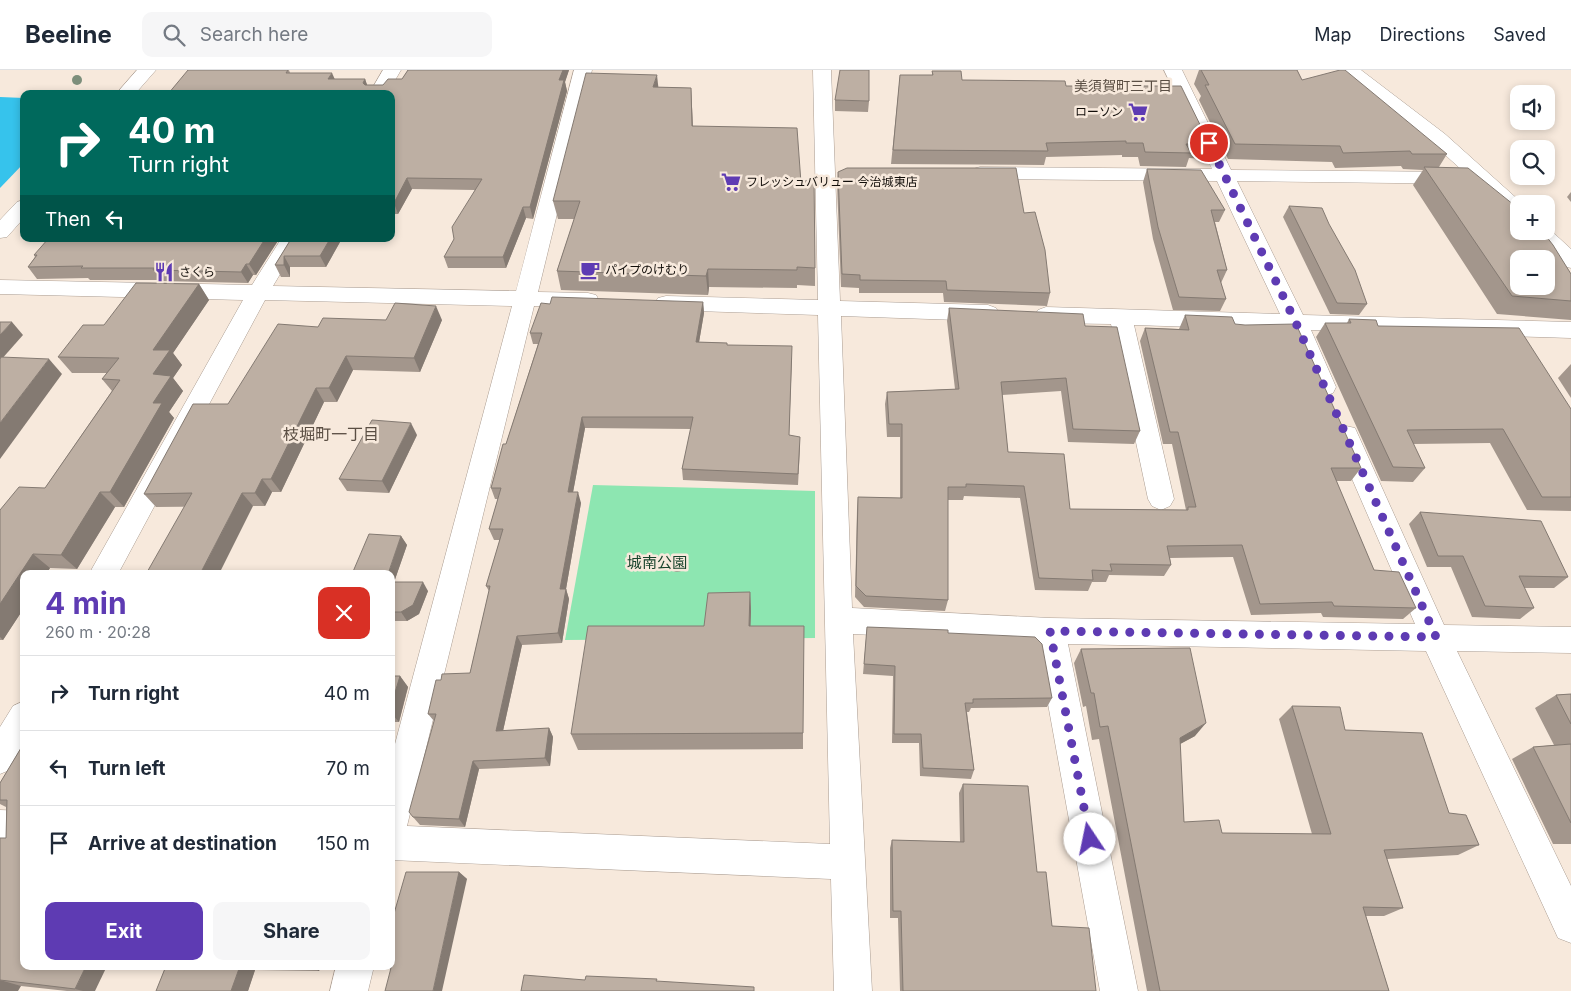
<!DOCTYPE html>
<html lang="en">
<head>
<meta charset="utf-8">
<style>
	:root { --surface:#fff; --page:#f6f6f7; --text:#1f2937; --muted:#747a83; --line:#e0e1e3; --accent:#5e3bb3 }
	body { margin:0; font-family:Inter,"Noto Sans JP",sans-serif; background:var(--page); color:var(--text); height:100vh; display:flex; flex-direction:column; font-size:19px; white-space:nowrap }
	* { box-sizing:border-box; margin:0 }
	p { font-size:16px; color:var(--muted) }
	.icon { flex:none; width:28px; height:28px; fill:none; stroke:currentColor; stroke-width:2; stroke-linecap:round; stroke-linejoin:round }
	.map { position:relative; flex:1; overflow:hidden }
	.side { position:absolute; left:20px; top:500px; width:375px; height:400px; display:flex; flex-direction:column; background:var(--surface); border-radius:10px; box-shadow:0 2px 8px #0003 }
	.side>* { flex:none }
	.top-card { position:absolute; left:20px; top:20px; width:375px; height:152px; border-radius:10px; box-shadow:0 2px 8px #0003; background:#00695c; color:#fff; overflow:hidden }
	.buttons { position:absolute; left:1510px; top:15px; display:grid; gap:10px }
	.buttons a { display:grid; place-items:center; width:45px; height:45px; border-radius:10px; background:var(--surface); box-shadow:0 2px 8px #0003; font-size:25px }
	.pin { position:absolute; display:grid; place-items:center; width:42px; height:42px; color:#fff; margin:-21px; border:2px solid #fff; border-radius:50%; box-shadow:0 1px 5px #0007 }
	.me { position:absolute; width:55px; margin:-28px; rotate:349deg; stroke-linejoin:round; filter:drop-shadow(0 0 4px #0008) }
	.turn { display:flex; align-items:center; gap:18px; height:105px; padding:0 25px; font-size:22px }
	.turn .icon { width:65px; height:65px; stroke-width:2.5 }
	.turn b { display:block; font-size:35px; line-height:42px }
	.then { display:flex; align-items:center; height:48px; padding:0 25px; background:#0003; gap:10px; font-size:19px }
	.round { display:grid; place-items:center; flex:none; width:52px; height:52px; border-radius:10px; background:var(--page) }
	.head { display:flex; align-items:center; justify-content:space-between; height:85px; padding:0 25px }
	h1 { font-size:30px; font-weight:700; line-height:38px; color:var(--accent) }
	.button { display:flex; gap:10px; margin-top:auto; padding:10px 25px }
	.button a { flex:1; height:58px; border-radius:10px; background:var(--accent); color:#fff; font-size:20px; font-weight:700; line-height:58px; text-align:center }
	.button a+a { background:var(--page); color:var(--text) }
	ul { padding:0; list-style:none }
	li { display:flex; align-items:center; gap:15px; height:75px; padding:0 25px; border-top:1px solid var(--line) }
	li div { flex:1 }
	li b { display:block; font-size:19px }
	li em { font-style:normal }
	header { display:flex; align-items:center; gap:30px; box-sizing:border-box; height:70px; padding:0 25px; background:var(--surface); border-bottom:1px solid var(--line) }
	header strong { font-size:24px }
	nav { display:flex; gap:28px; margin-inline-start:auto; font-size:18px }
	.search { width:350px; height:45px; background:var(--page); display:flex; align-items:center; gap:12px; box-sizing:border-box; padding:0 18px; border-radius:10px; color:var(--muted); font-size:19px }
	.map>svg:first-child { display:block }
	.green { fill:#8de6b1 }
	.water { fill:#36c3ec }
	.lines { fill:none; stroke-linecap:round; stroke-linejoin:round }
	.minor-casing { stroke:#aa9c91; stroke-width:1 }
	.minor { fill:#fff; fill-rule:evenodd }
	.tree { fill:#7c8e7b }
	.wall { fill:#a3968c }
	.shaded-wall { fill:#847a72 }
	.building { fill:#bdafa3; stroke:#847a72; fill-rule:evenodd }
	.route { stroke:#5e3bb3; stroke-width:9; stroke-dasharray:0 16.2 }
	.labels { text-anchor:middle; stroke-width:5; stroke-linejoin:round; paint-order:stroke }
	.far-poi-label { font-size:12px; fill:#110d09; stroke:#f7e9dc; text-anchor:start }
	.far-neighbourhood-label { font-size:14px; fill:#5a4e43; stroke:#f7e9dc }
	.park-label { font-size:15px; fill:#18432c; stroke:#f7e9dc }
	.neighbourhood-label { font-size:16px; fill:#5a4e43; stroke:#f7e9dc }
</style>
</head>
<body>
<header>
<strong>Beeline</strong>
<div class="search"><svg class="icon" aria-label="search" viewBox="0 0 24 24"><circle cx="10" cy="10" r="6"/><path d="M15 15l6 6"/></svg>Search here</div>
<nav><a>Map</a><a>Directions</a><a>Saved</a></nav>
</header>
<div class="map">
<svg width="1571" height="921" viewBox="0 0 1571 921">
	<rect width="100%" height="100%" fill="#f7e9dc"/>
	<polygon class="green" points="593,415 815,421 815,568 565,570"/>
	<polygon class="water" points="0,27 24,28 24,93 0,118"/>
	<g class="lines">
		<defs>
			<g id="minor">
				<polygon points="137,0 156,0 135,24 116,24"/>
				<polygon points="383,0 401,0 387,24 369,24"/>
				<polygon points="574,0 592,0 538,222 588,223 596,225 599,230 596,235 588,237 534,236 407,756 830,774 818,245 666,240 658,238 655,233 658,228 666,226 818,230 813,0 831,0 840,231 988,235 996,238 999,243 996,248 988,251 841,246 852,538 1050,548 1415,554 1333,365 1337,358 1346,356 1355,358 1444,555 1571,557 1571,583 1457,581 1571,816 1571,873 1558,868 1426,581 1068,574 1138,921 1100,921 1037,573 853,564 872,921 834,921 831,809 391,790 391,689 512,236 265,230 118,504 89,504 243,230 0,224 0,210 252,215 281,169 301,169 273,216 516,221"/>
				<polygon points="1164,0 1182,0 1231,100 1464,102 1431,72 1341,0 1361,0 1445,64 1523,134 1519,134 1519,147 1512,145 1477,114 1237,111 1303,245 1571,252 1571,268 1311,260 1336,317 1333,323 1324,326 1315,323 1312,317 1287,260 1134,255 1174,429 1170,436 1161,440 1152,436 1148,429 1111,254 1046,253 1038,250 1035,245 1038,240 1046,237 1280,244 1217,111 980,109 973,107 970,103 973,99 980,97 1212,99"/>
				<polygon points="24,130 24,148 7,167 0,168 0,150 17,132"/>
				<polygon points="1546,156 1571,179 1571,198 1563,196 1530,161 1546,161"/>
				<polygon points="24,631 24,677 12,699 0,704 0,657 13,636"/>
				<polygon points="0,740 24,741 24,775 0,774"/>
				<polygon points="336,896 374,896 368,921 330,921"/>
			</g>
		</defs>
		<use href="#minor" class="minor-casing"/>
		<use href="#minor" class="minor"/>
	</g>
	<g class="tree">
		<circle cx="77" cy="10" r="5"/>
		<circle cx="677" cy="494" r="8"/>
	</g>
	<g class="wall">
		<polygon points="289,0 290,3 334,9 365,9 367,15 383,15 402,9 408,0 569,0 565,12 567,21 533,149 526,148 506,198 448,198 444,187 454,169 475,120 412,119 398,144 391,144 391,24 168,24"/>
		<polygon points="1199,0 1297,0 1302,10 1447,84 1439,97 1571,204 1571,250 1497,244 1413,115 1423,100 1403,99 1401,96 1335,98 1332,92 1228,89 1199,30 1201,26 1194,14"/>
		<polygon points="932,1 962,10 1066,16 1210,75 1204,89 1189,88 1186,97 1140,96 1138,87 1122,87 1122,85 1046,87 1044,95 891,94 900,5 932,5"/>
		<polygon points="659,17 691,18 693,56 801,113 815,198 815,216 797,215 797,218 709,217 708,225 561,220 557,201 574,149 558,149 553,131"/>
		<polygon points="835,30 869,31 868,42 835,41"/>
		<polygon points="1147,99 1225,140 1219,152 1215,152 1227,200 1221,213 1226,229 1220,241 1173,240 1153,169 1143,112"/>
		<polygon points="838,102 1024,143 1050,223 1047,236 944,232 943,223 859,223 859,218 841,217 837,114"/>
		<polygon points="1571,122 1571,132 1567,127"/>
		<polygon points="1289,136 1367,234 1359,245 1330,244 1283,147"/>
		<polygon points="279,169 256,205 253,205 248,213 160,211 159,210 90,210 88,208 37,209 28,197 35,187 34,185"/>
		<polygon points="291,169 352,169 350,172 340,172 326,197 290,197 290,207 281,207 275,195"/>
		<polygon points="199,214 209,230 173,283 182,295 173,308 183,321 169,342 174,348 124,437 115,437 77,499 50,498 3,570 0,570 0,440 45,418 112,321 102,309 107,303 72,303 58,287 104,255"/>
		<polygon points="703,232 704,243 699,272 727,273 727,275 792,288 789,365 800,378 798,415 683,410 682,399 691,359 585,358 573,422 581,433 566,519 569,529 562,573 522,575 503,661 549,658 553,667 550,696 479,699 465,757 420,755 413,747 434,651 428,644 441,610 470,603 489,521 486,516 500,470 494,470 489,459 498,429 495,429 491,418 506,374 538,274 533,274 530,263"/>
		<polygon points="949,238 1085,256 1140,361 1134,374 1068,372 1061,321 1002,325 1008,382 1070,439 1186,440 1172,374 1163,374 1140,271 1145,258 1179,259 1185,245 1235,254 1361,398 1351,411 1336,411 1374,500 1416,538 1403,549 1323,547 1321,543 1251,545 1233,487 1170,488 1171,495 1164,506 1109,505 1106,512 1092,512 1088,521 1035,520 1020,428 964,426 963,430 948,430 948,530 945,541 864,537 855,527 857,439 858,427 900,428 900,367 887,367 885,334 887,322 955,319 947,251"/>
		<polygon points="1349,249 1378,256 1571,339 1571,441 1527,440 1490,373 1413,374 1425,398 1413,412 1381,411 1316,267 1325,253 1347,253"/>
		<polygon points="386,250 442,250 420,302 353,300 337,332 324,332 281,422 272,422 265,436 156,437 144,424 228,334 318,257"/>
		<polygon points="1571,294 1571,328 1558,308"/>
		<polygon points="417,365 389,423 347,421 339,409"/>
		<polygon points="1420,442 1568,507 1554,518 1524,518 1534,538 1520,549 1472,547 1451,497 1427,497 1409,454"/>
		<polygon points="401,466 407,475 394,512 428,521 419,544 407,551 391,551 391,504"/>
		<polygon points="750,522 751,541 750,556 803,663 803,679 578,680 571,664 704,556"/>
		<polygon points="867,557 948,563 1052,628 1047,637 971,638 969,642 967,642 974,700 971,709 920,706 919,673 892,673 893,606 863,604"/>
		<polygon points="1081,579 1195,666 1180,674 1184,752 1222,763 1312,764 1279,649 1292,636 1345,660 1449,743 1479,775 1458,785 1387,789 1403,838 1384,846 1366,846 1389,921 1147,921 1099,669 1092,670 1086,636 1083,637 1074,593"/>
		<polygon points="391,606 400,606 408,617 399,652 391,652"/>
		<polygon points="1571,624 1571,774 1553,774 1512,689 1533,677 1554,675 1535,638 1556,625"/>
		<polygon points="24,673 24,896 95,921 67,921 21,916 0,921 6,768 6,737 0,734 0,713"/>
		<polygon points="963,714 1037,802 1052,856 1096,921 900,921 898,848 890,848 890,778 892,770 960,772 959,723"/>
		<polygon points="459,802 467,809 391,899 384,896 391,896 391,854"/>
		<polygon points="166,896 321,896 319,901 255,900 248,921 156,921"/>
	</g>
	<g class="shaded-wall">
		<polygon points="563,0 569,0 565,12 567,21 533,149 530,137 559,10"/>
		<polygon points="332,3 337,14 328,9"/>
		<polygon points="657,5 659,23 653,17"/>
		<polygon points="365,9 369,20 363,13"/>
		<polygon points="691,18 692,36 693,75 692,56"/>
		<polygon points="407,108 412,119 398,144 394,133"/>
		<polygon points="523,137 526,148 506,198 503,187"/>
		<polygon points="265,169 279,169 256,205 249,194"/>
		<polygon points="330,169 338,169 340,172 326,197 320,186"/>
		<polygon points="284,186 290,197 290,207 284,195"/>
		<polygon points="246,194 253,205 248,213 241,202"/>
		<polygon points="708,199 709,217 708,225 706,206"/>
		<polygon points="199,214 209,230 173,283 182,295 173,308 183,321 169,342 174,348 124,437 110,422 153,333 153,280"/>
		<polygon points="703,232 704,243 697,284 696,272"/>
		<polygon points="436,236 442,250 420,302 414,288"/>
		<polygon points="12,252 23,265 0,291 0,265"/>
		<polygon points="346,286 353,300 337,332 329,318"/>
		<polygon points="49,289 62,304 0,389 0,353"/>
		<polygon points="316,318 324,332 281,422 271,409"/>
		<polygon points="582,347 585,358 571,433 568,422"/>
		<polygon points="411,353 417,365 389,423 382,411"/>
		<polygon points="262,409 272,422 265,436 255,423"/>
		<polygon points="100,422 115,437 77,499 61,485"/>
		<polygon points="578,422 581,433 566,519 569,529 562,573 558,563 560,519"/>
		<polygon points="242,423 253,436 219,504 200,504"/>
		<polygon points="401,466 407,475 391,521 391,504 388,504"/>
		<polygon points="33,484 50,498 46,504 24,504 24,538 3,570 0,567 0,534"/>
		<polygon points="423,512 428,521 419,544 407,551 401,542"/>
		<polygon points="750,522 751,541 750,574 749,556"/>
		<polygon points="517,566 522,575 501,670 496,661"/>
		<polygon points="400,606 408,617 399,652 391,643 391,636"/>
		<polygon points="1206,653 1195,666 1169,680 1180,668"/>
		<polygon points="549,658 553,667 550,696 545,688"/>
		<polygon points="473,691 479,699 465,757 459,749"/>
		<polygon points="459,802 467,809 442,921 433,921"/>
		<polygon points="86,896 107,896 95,921 83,921 75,919"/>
		<polygon points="240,896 245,896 255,900 248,921 231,921"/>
		<polygon points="310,896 321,896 319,901"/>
		<polygon points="0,910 21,916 18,921 0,921"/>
	</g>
	<g class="building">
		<polygon points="188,0 288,0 286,3 332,3 328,9 365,9 363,13 365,15 383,15 388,9 402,9 408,0 563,0 559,10 564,10 530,137 523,137 503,187 444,187 454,169 452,157 482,109 407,108 394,133 391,133 391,24 168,24"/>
		<polygon points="840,0 869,0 869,31 835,30"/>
		<polygon points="1201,0 1297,0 1302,10 1340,0 1345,0 1447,84 1412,84 1410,81 1343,83 1340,76 1235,74 1205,15 1209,15"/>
		<polygon points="932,1 961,1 962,10 1065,11 1066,16 1181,16 1210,75 1186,74 1191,83 1145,82 1143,73 1126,73 1126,71 1046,73 1048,81 893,80 900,5 933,5"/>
		<polygon points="586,3 657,5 653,17 691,18 692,56 797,58 801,113 814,107 815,198 797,197 797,200 708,199 706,206 557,201 580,131 553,131"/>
		<path d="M1424 97 1468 98 1519 139V161H1542L1553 175 1571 204V231L1512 226ZM1519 189H1546V216H1519Z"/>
		<polygon points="847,98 1016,98 1024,143 1035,142 1045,180 1050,223 947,220 946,211 860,210 860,205 842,204 838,102"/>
		<polygon points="1147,99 1201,100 1225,140 1211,140 1227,200 1217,200 1226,229 1179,227 1158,157"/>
		<polygon points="1289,136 1322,138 1329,154 1355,200 1367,234 1337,233"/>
		<polygon points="48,169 265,169 249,194 246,194 241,202 153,200 154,198 81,198 83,196 28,197 37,185 34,185"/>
		<polygon points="291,169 330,169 320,186 284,186 284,195 275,195"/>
		<polygon points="136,213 199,214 153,280 170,280 153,304 171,306 153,333 162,333 110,422 100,422 61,485 33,484 0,534 0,440 19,417 45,418 120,310 102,309 119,288 58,287 83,255 104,255"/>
		<polygon points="552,227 703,232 696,272 727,273 727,275 792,276 789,365 800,367 798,404 682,399 693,347 582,347 568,422 578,422 560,519 566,519 558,563 517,566 496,661 549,658 545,688 473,691 459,749 413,747 409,742 436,644 428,644 436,610 441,610 442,604 470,603 490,516 486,516 503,459 489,459 501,418 491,418 503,374 506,374 542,263 530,263 541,233 550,234"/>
		<polygon points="395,233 436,236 414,288 346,286 329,318 316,318 271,409 262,409 255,423 242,423 200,504 146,504 192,423 144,424 193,334 228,334 278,254 318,257 323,248 386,250"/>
		<polygon points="949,238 1083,244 1085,256 1117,257 1140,361 1073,359 1066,308 1001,312 1008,382 1064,384 1070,439 1188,440 1188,437 1196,437 1178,362 1170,362 1145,258 1189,260 1185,245 1232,247 1235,254 1245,255 1296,254 1361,398 1331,398 1374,500 1399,502 1416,538 1334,536 1332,532 1260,534 1242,475 1167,476 1171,495 1110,494 1112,501 1092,500 1093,510 1039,508 1024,416 966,414 966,417 948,417 948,530 866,526 856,516 858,427 902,428 902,354 889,354 887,322 959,319"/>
		<polygon points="1349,249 1376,250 1378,256 1519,258 1571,339 1571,427 1542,427 1503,359 1407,360 1425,398 1393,397 1325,253 1351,253"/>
		<polygon points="0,252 12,252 0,265"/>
		<polygon points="1,287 49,289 0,353 0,289"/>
		<polygon points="372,350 411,353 382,411 339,409"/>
		<polygon points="1420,442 1541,451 1568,507 1519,506 1534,538 1485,536 1463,486 1438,486"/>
		<polygon points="369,464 401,466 388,504 352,504"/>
		<polygon points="391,512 423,512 413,535 401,542 391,542"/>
		<polygon points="750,522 749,556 804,556 803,663 571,664 588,556 704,556 708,523"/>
		<polygon points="867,557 948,560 948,563 1035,567 1042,574 1052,628 973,629 973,633 965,633 974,700 923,698 921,664 894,664 895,596 864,594"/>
		<polygon points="1190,578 1206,653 1180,668 1184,752 1219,750 1222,763 1331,764 1292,636 1340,637 1345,660 1422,663 1449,743 1466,745 1479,775 1384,780 1403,838 1363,837 1389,921 1160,921 1108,656 1100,657 1094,623 1091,623 1081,579"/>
		<polygon points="391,606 400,606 391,636"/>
		<polygon points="1571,624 1571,654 1556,625"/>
		<polygon points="24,673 24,896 86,896 75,919 0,910 0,768 6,768 7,730 0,730 0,713"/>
		<polygon points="1571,674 1571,753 1533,677"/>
		<polygon points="963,714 1028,716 1037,802 1046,802 1052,856 1089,858 1096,921 903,921 901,841 893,841 892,770 964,772"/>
		<polygon points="406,802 459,802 433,921 385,921 392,894 391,894 391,854"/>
		<polygon points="166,896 240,896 231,921 156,921"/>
		<polygon points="524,905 585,910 586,906 657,909 656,911 754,917 754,921 521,921"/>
	</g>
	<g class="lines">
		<polyline class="route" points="1090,769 1050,561 1436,567 1296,253 1209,73"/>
	</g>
	<defs>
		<symbol id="supermarket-bare" viewBox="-9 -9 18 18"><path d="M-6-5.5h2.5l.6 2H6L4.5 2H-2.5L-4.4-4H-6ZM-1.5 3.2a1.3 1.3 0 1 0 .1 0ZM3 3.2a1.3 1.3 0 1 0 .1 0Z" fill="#5e3bb3" stroke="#f7e9dc" stroke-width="2.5" paint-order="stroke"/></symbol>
		<symbol id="cafe-bare" viewBox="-9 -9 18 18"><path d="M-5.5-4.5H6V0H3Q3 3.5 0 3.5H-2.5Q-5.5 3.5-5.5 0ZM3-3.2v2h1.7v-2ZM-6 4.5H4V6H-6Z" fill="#5e3bb3" stroke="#f7e9dc" stroke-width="2.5" paint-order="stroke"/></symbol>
		<symbol id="restaurant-bare" viewBox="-9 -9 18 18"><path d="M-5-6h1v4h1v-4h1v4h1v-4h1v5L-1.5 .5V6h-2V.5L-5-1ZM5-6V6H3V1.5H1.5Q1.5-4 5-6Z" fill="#5e3bb3" stroke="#f7e9dc" stroke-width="2.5" paint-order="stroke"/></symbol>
	</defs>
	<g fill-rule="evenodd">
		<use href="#supermarket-bare" x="1124" y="28" width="28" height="28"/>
		<use href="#supermarket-bare" x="717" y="98" width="28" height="28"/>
		<use href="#cafe-bare" x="576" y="186" width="28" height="28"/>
		<use href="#restaurant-bare" x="150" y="188" width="28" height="28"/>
	</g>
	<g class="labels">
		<g class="far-poi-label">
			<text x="1123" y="46" text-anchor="end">ローソン</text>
			<text x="746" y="116">フレッシュバリュー 今治城東店</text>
			<text x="605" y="204">パイプのけむり</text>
			<text x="179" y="206">さくら</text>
		</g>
		<g class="far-neighbourhood-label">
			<text x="1123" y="21">美須賀町三丁目</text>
		</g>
		<g class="park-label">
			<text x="657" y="498">城南公園</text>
		</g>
		<g class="neighbourhood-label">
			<text x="331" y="370">枝堀町一丁目</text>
		</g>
	</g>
</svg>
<div class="buttons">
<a><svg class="icon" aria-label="sound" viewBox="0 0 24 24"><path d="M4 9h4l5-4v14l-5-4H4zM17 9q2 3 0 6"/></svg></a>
<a><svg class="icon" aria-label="search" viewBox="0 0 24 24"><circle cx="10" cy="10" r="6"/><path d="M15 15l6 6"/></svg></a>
<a>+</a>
<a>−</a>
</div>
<div class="pin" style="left:1209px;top:73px;background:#d93025"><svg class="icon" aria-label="arrive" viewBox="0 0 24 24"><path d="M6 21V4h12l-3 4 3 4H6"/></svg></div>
<svg class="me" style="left:1090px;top:769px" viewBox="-20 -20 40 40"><circle r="19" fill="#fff"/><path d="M0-13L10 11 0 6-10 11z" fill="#5e3bb3"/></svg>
<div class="top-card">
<div class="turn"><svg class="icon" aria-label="right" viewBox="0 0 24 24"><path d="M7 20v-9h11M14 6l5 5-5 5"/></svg><div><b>40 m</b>Turn right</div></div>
<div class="then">Then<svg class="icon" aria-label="left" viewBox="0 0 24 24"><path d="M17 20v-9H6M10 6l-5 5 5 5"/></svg></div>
</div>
<section class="side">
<div class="head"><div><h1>4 min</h1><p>260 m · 20:28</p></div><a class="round" style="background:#d93025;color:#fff"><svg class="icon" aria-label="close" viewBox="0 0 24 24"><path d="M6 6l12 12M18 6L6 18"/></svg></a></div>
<ul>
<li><svg class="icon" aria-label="right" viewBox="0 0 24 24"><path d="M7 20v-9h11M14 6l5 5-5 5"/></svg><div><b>Turn right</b></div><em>40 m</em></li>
<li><svg class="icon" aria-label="left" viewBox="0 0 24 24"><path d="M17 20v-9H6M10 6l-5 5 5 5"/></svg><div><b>Turn left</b></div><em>70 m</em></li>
<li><svg class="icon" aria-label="arrive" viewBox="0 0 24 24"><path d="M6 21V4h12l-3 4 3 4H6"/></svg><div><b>Arrive at destination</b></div><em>150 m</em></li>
</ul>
<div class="button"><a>Exit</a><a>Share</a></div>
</section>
</div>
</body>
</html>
